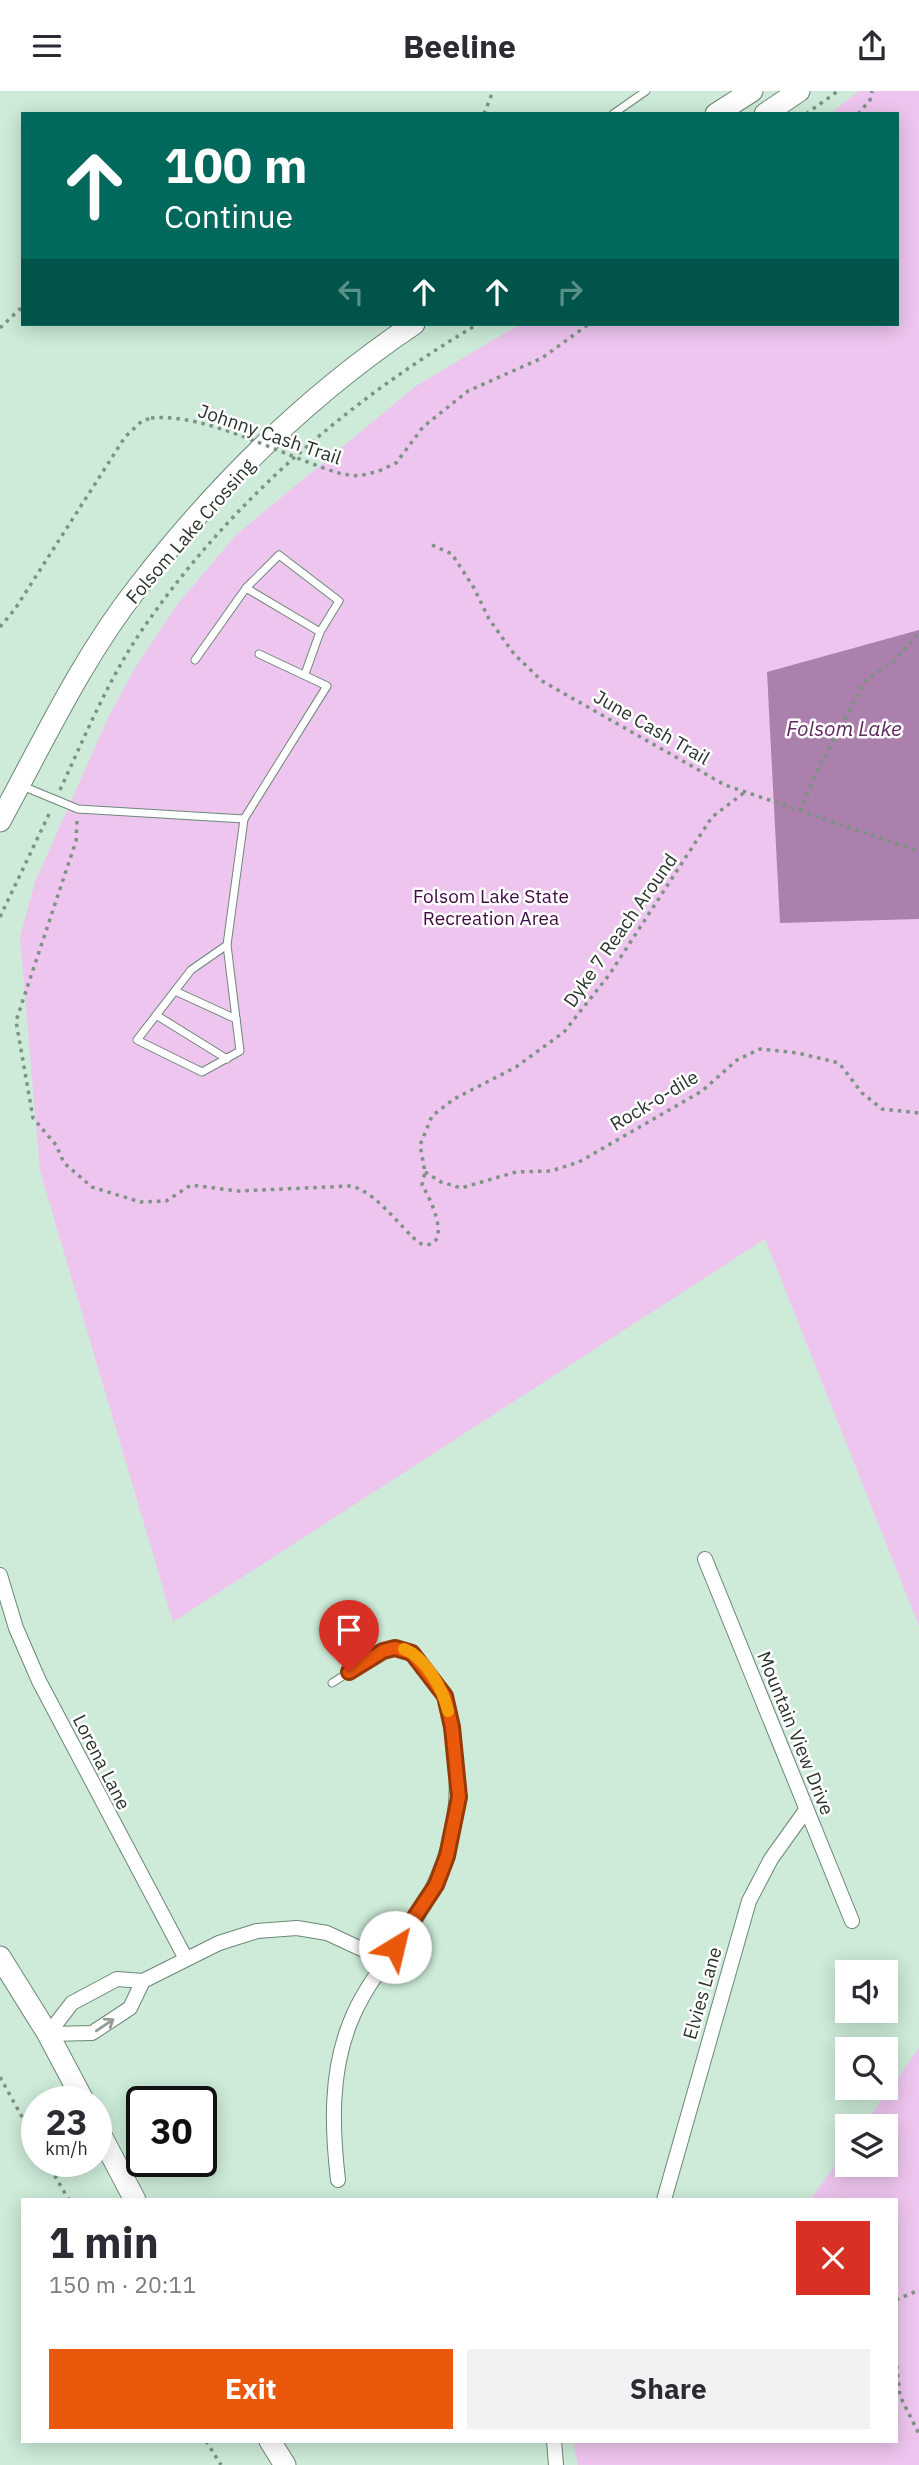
<!DOCTYPE html>
<html lang="en">
<head>
<meta charset="utf-8">
<style>
	:root { --surface:#fff; --page:#f2f2f3; --text:#2b2b33; --muted:#7c7c81; --accent:#ea580c }
	body { margin:0; font-family:"IBM Plex Sans",sans-serif; background:var(--page); color:var(--text); height:100vh; display:flex; flex-direction:column; font-size:26px; white-space:nowrap }
	* { box-sizing:border-box; margin:0 }
	p { font-size:23px; color:var(--muted) }
	.icon { flex:none; width:38px; height:38px; fill:none; stroke:currentColor; stroke-width:2; stroke-linecap:round; stroke-linejoin:round }
	.map { position:relative; flex:1; overflow:hidden }
	.side { position:absolute; left:21px; top:2107px; width:877px; height:245px; display:flex; flex-direction:column; background:var(--surface); border-radius:0px; box-shadow:0 4px 18px #0003 }
	.side>* { flex:none }
	.top-card { position:absolute; left:21px; top:21px; width:878px; height:214px; border-radius:0px; box-shadow:0 4px 18px #0003; background:#00695c; color:#fff; overflow:hidden }
	.controls { position:absolute; left:835px; top:1869px; display:grid; gap:14px }
	.controls a { display:grid; place-items:center; width:63px; height:63px; border-radius:0px; background:var(--surface); box-shadow:0 4px 18px #0003; font-size:35px }
	.speed { position:absolute; left:21px; top:1995px; display:flex; gap:14px; font-size:35px; font-weight:700; text-align:center }
	.speed>* { display:grid; place-content:center; width:91px; height:91px; border-radius:50%; background:var(--surface); box-shadow:0 4px 18px #0003; line-height:1 }
	.speed small { font-size:18px; font-weight:400 }
	.speed .limit { border:4px solid #111; border-radius:10px; background:#fff; color:#111 }
	.pin { position:absolute; display:grid; place-items:center; width:60px; height:60px; color:#fff; margin:-72px -30px; border-radius:50% 50% 50% 0; rotate:-45deg; box-shadow:0 0 7px #0007 }
	.pin .icon { rotate:45deg }
	.me { position:absolute; width:77px; margin:-38px; rotate:36deg; stroke-linejoin:round; filter:drop-shadow(0 0 5px #0008) }
	.turn { display:flex; align-items:center; gap:24px; height:147px; padding:0 28px; font-size:32px }
	.turn .icon { width:91px; height:91px; stroke-width:2.5 }
	.turn b { display:block; font-size:49px; line-height:60px }
	.lanes { display:flex; align-items:center; height:66px; padding:0 28px; background:#0003; justify-content:center; gap:35px; direction:ltr }
	.lanes .off { opacity:.35 }
	.round { display:grid; place-items:center; flex:none; width:74px; height:74px; border-radius:0px; background:var(--page) }
	.summary { display:flex; align-items:center; justify-content:space-between; height:119px; padding:0 28px }
	h1 { font-size:42px; font-weight:700; line-height:52px }
	.cta { display:flex; gap:14px; margin-top:auto; padding:14px 28px }
	.cta a { flex:1; height:80px; border-radius:0px; background:var(--accent); color:#fff; font-size:28px; font-weight:700; line-height:80px; text-align:center }
	.cta a+a { background:var(--page); color:var(--text) }
	header { display:flex; justify-content:space-between; align-items:center; height:91px; padding:0 28px; background:var(--surface); font-size:32px; font-weight:700 }
	.map>svg:first-child { display:block }
	.green { fill:#eec5ee }
	.water { fill:#ac80ad }
	.lines { fill:none; stroke-linecap:round; stroke-linejoin:round }
	.service-casing { stroke:#6c8776; stroke-width:9 }
	.minor-casing { stroke:#6c8776; stroke-width:16 }
	.secondary-casing { stroke:#6c8776; stroke-width:23 }
	.path { stroke:#7e9285; stroke-width:3.5; stroke-dasharray:3.5 5; stroke-linecap:butt }
	.service { stroke:#fff; stroke-width:7 }
	.minor { stroke:#fff; stroke-width:14 }
	.secondary { stroke:#fff; stroke-width:21 }
	.path-bridge { stroke:#7e9285; stroke-width:3.5; stroke-dasharray:3.5 5; stroke-linecap:butt }
	.oneway { stroke:#949a96 }
	.route-casing { stroke:#983908; stroke-width:18 }
	.route { stroke:#ea580c; stroke-width:12 }
	.slow { stroke:#f59e0b; stroke-width:12 }
	.labels { text-anchor:middle; stroke-width:5; stroke-linejoin:round; paint-order:stroke }
	.street-label { font-size:19px; fill:#2a352e; stroke:#fff }
	.park-label { font-size:19px; fill:#430b46; stroke:#fff }
	.water-label { font-size:21px; font-style:italic; fill:#602962; stroke:#fff }
</style>
</head>
<body>
<header><svg class="icon" aria-label="menu" viewBox="0 0 24 24"><path d="M4 6h16M4 12h16M4 18h16"/></svg>Beeline<svg class="icon" aria-label="share" viewBox="0 0 24 24"><path d="M12 15V3M7 8l5-5 5 5M5 13v7h14v-7"/></svg></header>
<div class="map">
<svg width="919" height="2374" viewBox="0 0 919 2374">
	<rect width="100%" height="100%" fill="#cdebd8"/>
	<g class="green">
		<polygon points="859,0 919,0 919,1535 765,1148 173,1531 40,1080 20,846 35,791 108,627 135,577 177,514 236,444 416,295 520,233 898,233 898,23 830,23"/>
		<polygon points="919,1957 919,2374 578,2374 573,2350 896,2350 896,2109 810,2109 847,2058 847,2074 886,2074 886,2035 863,2035"/>
	</g>
	<polygon class="water" points="919,539 919,828 780,832 767,581"/>
	<g class="lines">
		<defs>
			<g id="service">
				<polyline points="613,23 646,0"/>
				<polyline points="246,497 279,464 339,510 320,541"/>
				<polyline points="195,569 246,497 320,541 305,583"/>
				<polyline points="20,694 78,718 244,728 327,595 259,563"/>
				<polyline points="227,854 191,879 137,949 202,981 240,960 227,854 244,728"/>
				<polyline points="175,900 236,928"/>
				<polyline points="156,924 227,968"/>
				<path d="M332 1592C396 1552 398 1537 445 1605"/>
			</g>
			<g id="minor">
				<polyline points="705,1468 852,1830"/>
				<polyline points="0,1484 16,1537 39,1590 186,1868"/>
				<polyline points="48,1943 72,1912 117,1888 143,1890 219,1852 257,1840 297,1837 327,1842 385,1869"/>
				<polyline points="48,1943 92,1942 130,1917 143,1890"/>
				<path d="M338 2089C332 2037 330 1982 350 1932 363 1898 386 1871 406 1842 461 1764 467 1695 445 1605"/>
				<polyline points="664,2109 749,1810 771,1768 806,1719"/>
				<polyline points="554,2350 556,2374"/>
			</g>
			<g id="secondary">
				<polyline points="716,23 752,0"/>
				<polyline points="765,23 799,0"/>
				<path d="M0 730C43 651 82 567 138 496 216 395 308 304 414 233"/>
				<polyline points="0,1866 48,1943 84,2011"/>
				<polyline points="96,2035 135,2109"/>
				<polyline points="270,2350 285,2374"/>
			</g>
		</defs>
		<use href="#service" class="service-casing"/>
		<use href="#minor" class="minor-casing"/>
		<use href="#secondary" class="secondary-casing"/>
		<g class="path">
			<polyline points="484,23 493,0"/>
			<polyline points="806,23 838,0"/>
			<polyline points="858,23 870,9 872,0"/>
			<polyline points="0,237 23,215"/>
			<polyline points="379,380 396,372 423,336 468,300 542,267 589,233"/>
			<polyline points="432,454 452,463 474,497 489,528 514,563 542,590 725,694 919,760"/>
			<polyline points="0,536 15,518 125,346 142,330 151,327"/>
			<path d="M60 699C85 645 108 589 142 539 229 412 346 311 478 233"/>
			<polyline points="800,720 819,676 865,590 894,570 919,542"/>
			<path d="M77 730 76 750 16 930 33 1027 56 1054 64 1072 92 1096 140 1111 166 1110 191 1094 238 1100 350 1095C380 1100 412 1154 425 1154 453 1153 429 1105 422 1094L425 1081 420 1054 432 1025 454 1008 516 976 564 941 609 884 712 726 745 701"/>
			<polyline points="0,826 51,719"/>
			<polyline points="425,1081 441,1091 461,1097 516,1081 551,1080 579,1071 702,1000 737,969 760,958 798,962 839,972 862,1002 882,1018 919,1022"/>
			<polyline points="0,1986 37,2053"/>
			<polyline points="46,2070 69,2109"/>
			<polyline points="896,2209 919,2199"/>
			<polyline points="896,2266 900,2305 919,2343"/>
			<polyline points="206,2350 221,2374"/>
		</g>
		<use href="#service" class="service"/>
		<use href="#minor" class="minor"/>
		<use href="#secondary" class="secondary"/>
		<path class="path-bridge" d="M151 327C207 321 286 367 342 383L359 385 379 380"/>
	</g>
	<defs><path id="oneway-shaft" d="M-6 0H5M1.5-3L5.5 0L1.5 3" fill="none" stroke-width="1.6" stroke-linecap="round" stroke-linejoin="round" transform="scale(1.75)"/></defs>
	<use class="oneway" href="#oneway-shaft" transform="translate(105 1934) rotate(-34)"/>
	<g class="lines">
		<defs>
			<polyline id="route" points="349,1581 383,1560 395,1557 412,1562 445,1605 452,1636 459,1706 447,1765 436,1794 395,1856"/>
		</defs>
		<use href="#route" class="route-casing"/>
		<use href="#route" class="route"/>
		<path class="slow" d="M404 1558C426 1567 443 1598 448 1620"/>
	</g>
	<g class="labels">
		<g class="street-label">
			<text transform="translate(270 343) rotate(19)" y="7">Johnny Cash Trail</text>
			<text transform="translate(190 440) rotate(-49)" y="7">Folsom Lake Crossing</text>
			<text transform="translate(652 636) rotate(30)" y="7">June Cash Trail</text>
			<text transform="translate(620 839) rotate(-55)" y="7">Dyke 7 Reach Around</text>
			<text transform="translate(654 1009) rotate(-31)" y="7">Rock-o-dile</text>
			<text transform="translate(796 1642) rotate(68)" y="7">Mountain View Drive</text>
			<text transform="translate(102 1671) rotate(63)" y="7">Lorena Lane</text>
			<text transform="translate(702 1902) rotate(-74)" y="7">Elvies Lane</text>
		</g>
		<g class="park-label">
			<text x="491" y="812">Folsom Lake State<tspan x="491" dy="22">Recreation Area</tspan></text>
		</g>
		<g class="water-label">
			<text x="844" y="645">Folsom Lake</text>
		</g>
	</g>
</svg>
<div class="controls">
<a><svg class="icon" aria-label="sound" viewBox="0 0 24 24"><path d="M4 9h4l5-4v14l-5-4H4zM17 9q2 3 0 6"/></svg></a>
<a><svg class="icon" aria-label="search" viewBox="0 0 24 24"><circle cx="10" cy="10" r="6"/><path d="M15 15l6 6"/></svg></a>
<a><svg class="icon" aria-label="layers" viewBox="0 0 24 24"><path d="M12 4l9 5-9 5-9-5zM3 14l9 5 9-5"/></svg></a>
</div>
<div class="speed"><div>23<small>km/h</small></div><div class="limit">30</div></div>
<div class="pin" style="left:349px;top:1581px;background:#d93025"><svg class="icon" aria-label="arrive" viewBox="0 0 24 24"><path d="M6 21V4h12l-3 4 3 4H6"/></svg></div>
<svg class="me" style="left:395px;top:1856px" viewBox="-20 -20 40 40"><circle r="19" fill="#fff"/><path d="M0-13L10 11 0 6-10 11z" fill="#ea580c"/></svg>
<div class="top-card">
<div class="turn"><svg class="icon" aria-label="ahead" viewBox="0 0 24 24"><path d="M12 20V5M6 11l6-6 6 6"/></svg><div><b>100 m</b>Continue</div></div>
<div class="lanes"><svg class="icon off" aria-label="left" viewBox="0 0 24 24"><path d="M17 20v-9H6M10 6l-5 5 5 5"/></svg><svg class="icon" aria-label="ahead" viewBox="0 0 24 24"><path d="M12 20V5M6 11l6-6 6 6"/></svg><svg class="icon" aria-label="ahead" viewBox="0 0 24 24"><path d="M12 20V5M6 11l6-6 6 6"/></svg><svg class="icon off" aria-label="right" viewBox="0 0 24 24"><path d="M7 20v-9h11M14 6l5 5-5 5"/></svg></div>
</div>
<section class="side">
<div class="summary"><div><h1>1 min</h1><p>150 m · 20:11</p></div><a class="round" style="background:#d93025;color:#fff"><svg class="icon" aria-label="close" viewBox="0 0 24 24"><path d="M6 6l12 12M18 6L6 18"/></svg></a></div>
<div class="cta"><a>Exit</a><a>Share</a></div>
</section>
</div>
</body>
</html>
